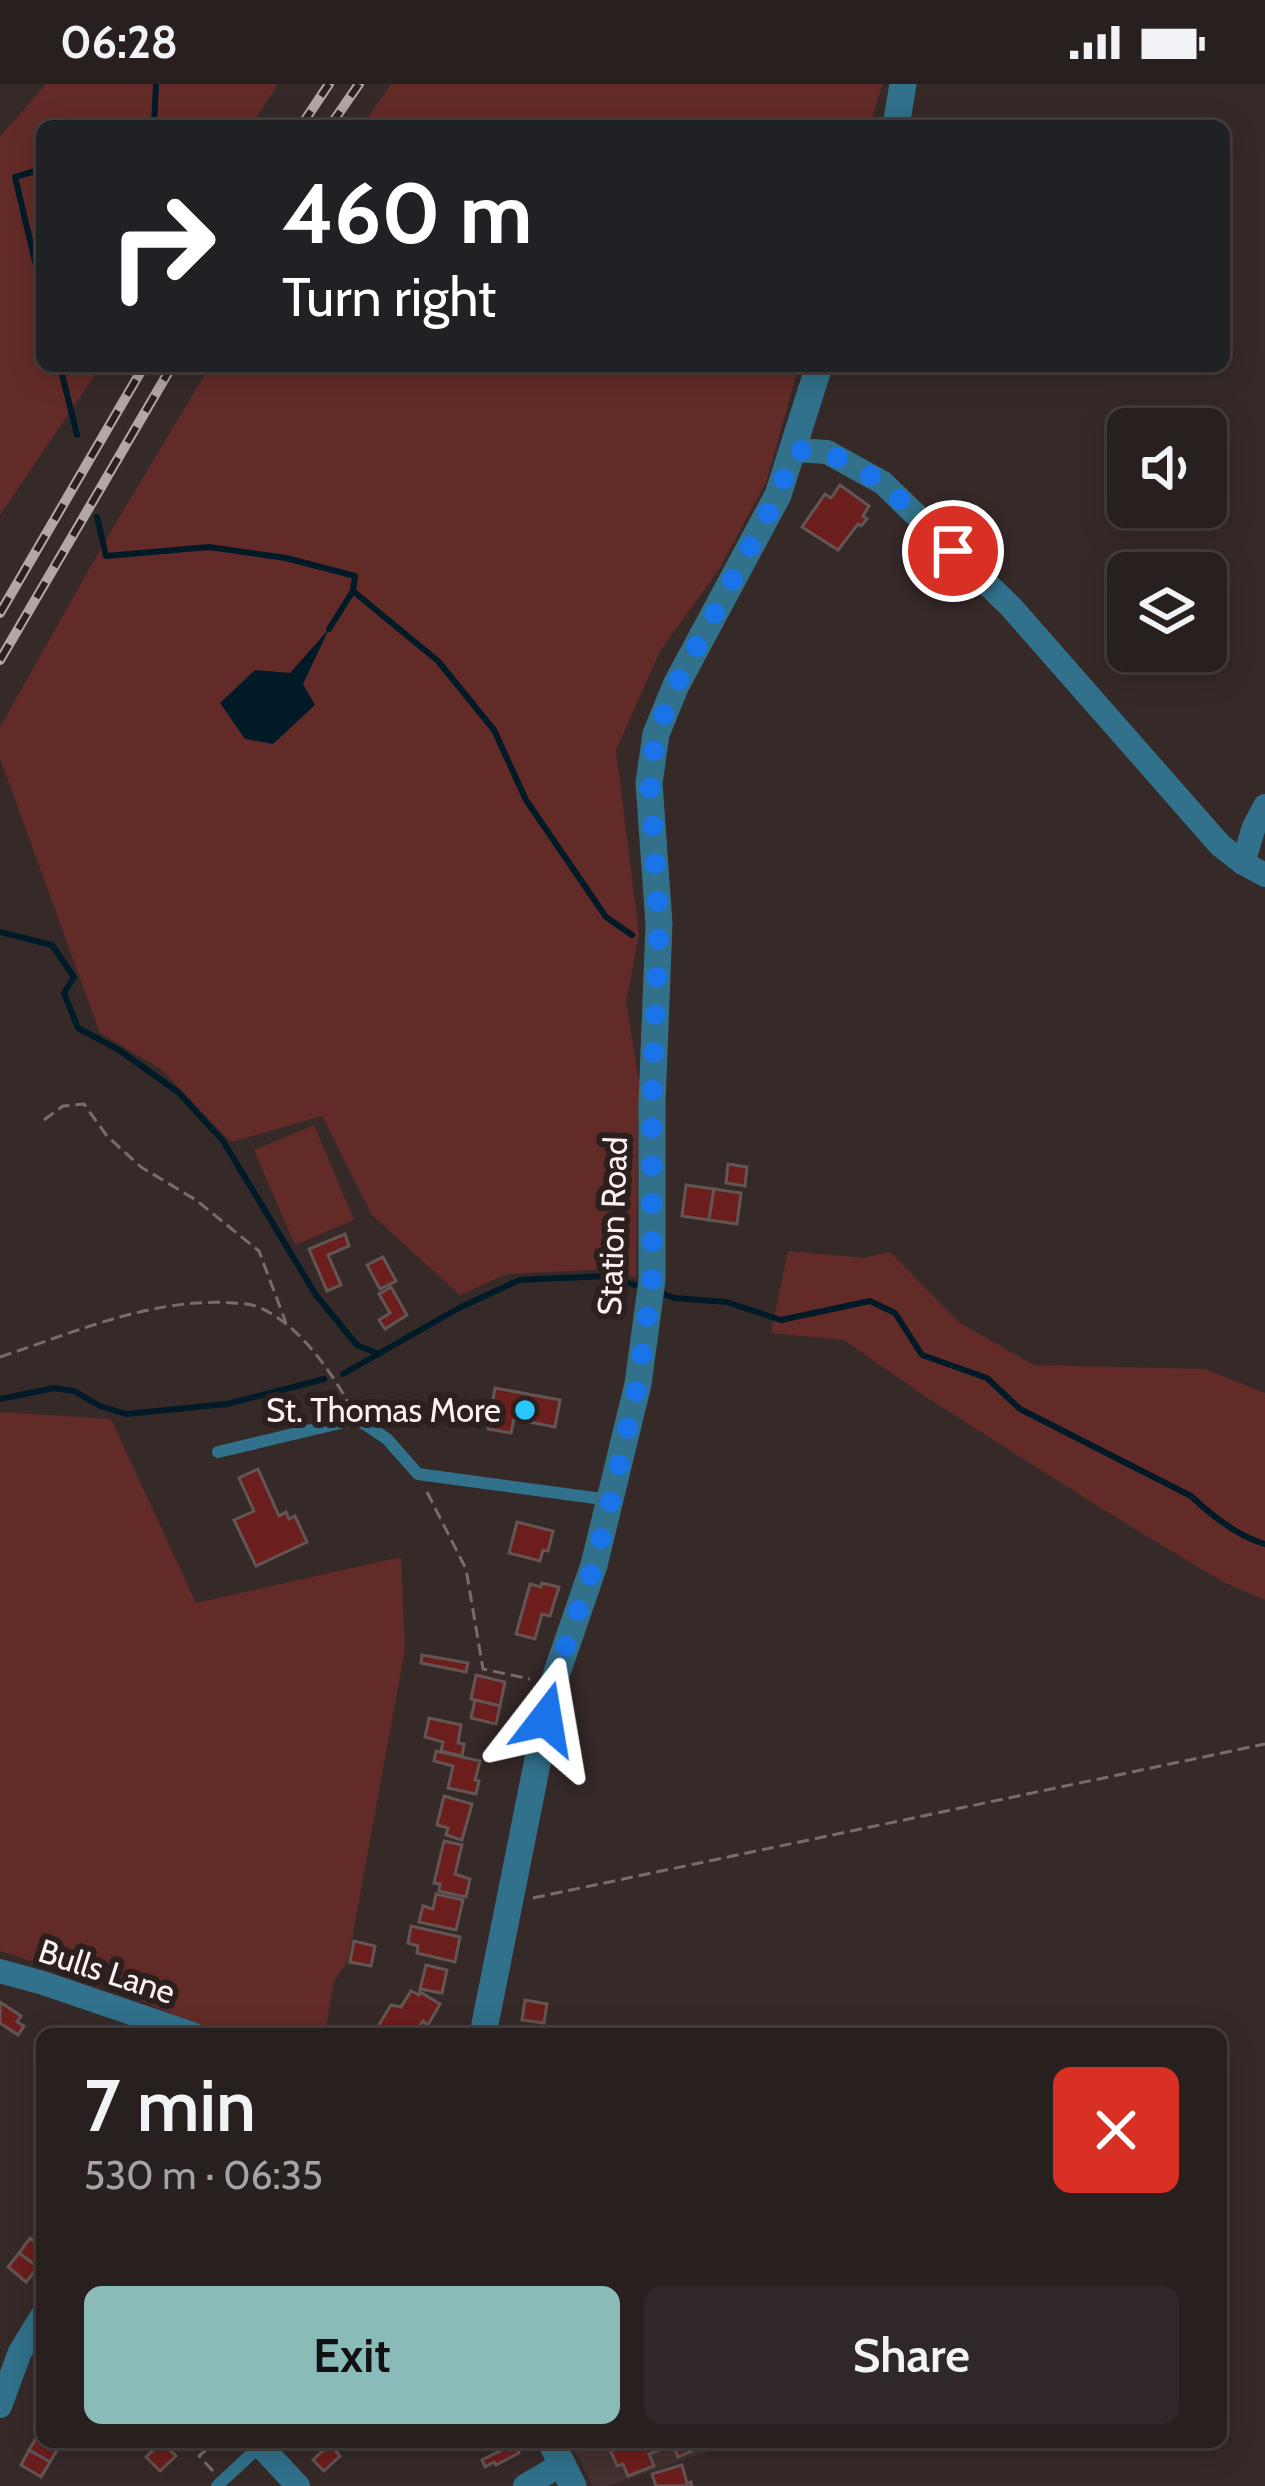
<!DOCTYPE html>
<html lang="en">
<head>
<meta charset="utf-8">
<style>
	:root { --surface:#28201f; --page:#302828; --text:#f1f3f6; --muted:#a5a3a4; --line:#443e3d; --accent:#8bbbb9 }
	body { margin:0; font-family:Cabin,sans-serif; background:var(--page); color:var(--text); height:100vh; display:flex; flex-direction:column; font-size:45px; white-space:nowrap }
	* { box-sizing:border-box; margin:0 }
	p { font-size:39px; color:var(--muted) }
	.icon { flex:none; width:66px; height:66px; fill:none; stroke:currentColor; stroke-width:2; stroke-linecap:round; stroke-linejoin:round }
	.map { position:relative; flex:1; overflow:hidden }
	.details { position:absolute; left:36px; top:1944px; width:1191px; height:420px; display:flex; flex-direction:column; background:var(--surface); border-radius:18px; box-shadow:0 6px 30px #0003,0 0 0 3px var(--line) }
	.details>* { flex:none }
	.top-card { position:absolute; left:36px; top:36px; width:1194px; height:252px; border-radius:18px; box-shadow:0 6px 30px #0003,0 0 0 3px var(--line); background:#202124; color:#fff; overflow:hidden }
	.fabs { position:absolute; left:1107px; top:324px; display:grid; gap:24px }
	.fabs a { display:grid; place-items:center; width:120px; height:120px; border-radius:18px; background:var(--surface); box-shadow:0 6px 30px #0003,0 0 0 3px var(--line); font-size:60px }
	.pin { position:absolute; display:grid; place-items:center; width:102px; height:102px; color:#fff; margin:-51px; border:6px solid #fff; border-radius:50%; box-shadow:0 3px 12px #0007 }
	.me { position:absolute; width:132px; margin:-66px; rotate:14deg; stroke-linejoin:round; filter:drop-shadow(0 0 9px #0008) }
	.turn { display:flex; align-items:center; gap:42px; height:252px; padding:0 48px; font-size:54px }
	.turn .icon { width:156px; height:156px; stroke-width:2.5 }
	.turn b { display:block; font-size:84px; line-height:102px }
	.round { display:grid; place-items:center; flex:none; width:126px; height:126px; border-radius:18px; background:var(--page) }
	.headline { display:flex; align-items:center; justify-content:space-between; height:204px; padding:0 48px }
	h1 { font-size:72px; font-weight:600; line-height:90px }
	.primary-button { display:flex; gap:24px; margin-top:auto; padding:24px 48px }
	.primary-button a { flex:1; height:138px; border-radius:18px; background:var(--accent); color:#111; font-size:48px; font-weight:600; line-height:138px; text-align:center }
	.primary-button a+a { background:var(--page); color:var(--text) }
	.status { display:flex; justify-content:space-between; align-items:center; height:84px; padding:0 60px; background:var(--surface); direction:ltr }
	.status svg { height:33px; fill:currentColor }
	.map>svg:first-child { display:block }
	.built { fill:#443130 }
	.green { fill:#632b27 }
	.water { fill:#001b27 }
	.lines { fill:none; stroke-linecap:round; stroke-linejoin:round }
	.stream { stroke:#001b27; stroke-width:6 }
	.building { fill:#6c1e1d; stroke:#635553; stroke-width:3 }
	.path { stroke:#776c6b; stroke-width:3; stroke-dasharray:12 6; stroke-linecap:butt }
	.service { stroke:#31718b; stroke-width:12 }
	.minor { stroke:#31718b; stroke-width:24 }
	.tertiary { stroke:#31718b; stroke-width:27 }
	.rail-casing { stroke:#b1a7a6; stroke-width:10 }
	.rail { stroke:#2c201f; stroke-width:6; stroke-dasharray:18; stroke-linecap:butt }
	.route { stroke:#1a73e8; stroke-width:21; stroke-dasharray:0 37.8 }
	.poi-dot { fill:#28c8ff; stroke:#2c201f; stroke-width:4.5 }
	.labels { text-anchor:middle; stroke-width:12; stroke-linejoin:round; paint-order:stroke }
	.street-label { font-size:33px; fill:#fbf2f1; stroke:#2c201f }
	.poi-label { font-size:33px; fill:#fbf2f1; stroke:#2c201f; text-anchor:end }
</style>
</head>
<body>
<div class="status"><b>06:28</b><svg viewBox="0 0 49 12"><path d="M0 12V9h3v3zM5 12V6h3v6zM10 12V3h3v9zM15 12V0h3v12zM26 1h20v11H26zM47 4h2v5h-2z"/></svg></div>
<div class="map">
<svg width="1265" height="2402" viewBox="0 0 1265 2402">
	<rect width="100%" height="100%" fill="#362a29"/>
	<polygon class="built" points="570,2358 735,2358 608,2402 593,2402"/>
	<g class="green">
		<polygon points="46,0 278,0 251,42 42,42 42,282 101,282 0,431 0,53"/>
		<polygon points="391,0 882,0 882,1 870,42 362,42"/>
		<polygon points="210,282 799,282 766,398 720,484 660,567 616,666 639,850 626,918 639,997 636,1194 613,1185 507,1190 460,1211 372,1131 322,1032 231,1058 161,985 100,949 0,674 0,643 108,452"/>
		<polygon points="314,1041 354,1136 295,1161 254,1066"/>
		<polygon points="788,1167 863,1174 890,1168 960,1239 1034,1281 1205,1285 1265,1309 1265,1516 1221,1497 1104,1426 926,1313 844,1256 771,1249"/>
		<polygon points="0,1328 111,1335 196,1519 401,1473 405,1565 348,1877 334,1897 325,1950 220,1950 91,1896 0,1867"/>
	</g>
	<polygon class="water" points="329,545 303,600 315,621 273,660 245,655 220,619 255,586 290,589"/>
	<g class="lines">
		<g class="stream">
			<polyline points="154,42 156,0"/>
			<polyline points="42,85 15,93 42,207"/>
			<polyline points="60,282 77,351"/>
			<polyline points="97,433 106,472 209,463 286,474 355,492 353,507 329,545"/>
			<polyline points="353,507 438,577 494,646 526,716 606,833 632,851"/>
			<polyline points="0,848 52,861 74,893 64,909 78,944 119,966 178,1008 223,1057 316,1211 357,1261 379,1270"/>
			<path d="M657 1208 675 1214 726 1218 781 1236 870 1217 895 1229 922 1271 987 1294 1020 1325 1191 1412C1212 1432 1237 1452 1265 1460"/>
			<polyline points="343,1290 459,1224 519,1196 607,1192 644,1204"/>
			<polyline points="0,1315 54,1304 74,1307 100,1322 126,1330 227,1320 324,1295"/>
		</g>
	</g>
	<g class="building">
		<polygon points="840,401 869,422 863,432 867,435 861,442 858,440 838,466 802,443 825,410 831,414"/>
		<polygon points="728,1080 747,1083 745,1102 726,1099"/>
		<polygon points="686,1101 714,1105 709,1136 682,1132"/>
		<polygon points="714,1105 741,1109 737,1140 709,1136"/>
		<polygon points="345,1150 349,1162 328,1171 341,1201 327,1207 309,1165"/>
		<polygon points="383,1173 396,1197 380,1205 367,1181"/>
		<polygon points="391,1203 407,1231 385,1245 379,1236 390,1229 379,1210"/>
		<polygon points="495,1304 560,1316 555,1343 514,1335 511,1349 488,1345"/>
		<polygon points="258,1385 279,1432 286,1428 289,1435 295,1432 307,1458 256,1482 234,1436 254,1427 239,1394"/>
		<polygon points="517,1438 553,1447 548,1467 543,1466 540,1477 509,1469"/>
		<polygon points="542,1499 559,1503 550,1532 542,1530 535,1555 516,1550 530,1500 541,1503"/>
		<polygon points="422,1571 468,1579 466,1588 421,1579"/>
		<polygon points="476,1591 505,1598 500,1622 471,1615"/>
		<polygon points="475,1616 500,1622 496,1640 471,1634"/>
		<polygon points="429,1634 461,1641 458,1659 464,1660 462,1672 441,1667 443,1658 425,1653"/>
		<polygon points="436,1667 480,1677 475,1696 479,1697 476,1710 448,1704 453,1682 434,1677"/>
		<polygon points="444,1712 472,1720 462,1756 446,1751 448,1744 437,1741"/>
		<polygon points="444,1757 462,1761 455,1790 470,1795 466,1813 439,1807 440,1800 434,1799"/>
		<polygon points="436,1810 463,1816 456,1846 419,1838 423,1822 433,1825"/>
		<polygon points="411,1842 460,1853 455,1878 417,1869 418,1862 408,1859"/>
		<polygon points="354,1857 375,1862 371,1882 350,1878"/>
		<polygon points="426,1881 447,1886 442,1909 420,1905"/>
		<polygon points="411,1907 419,1911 420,1908 440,1920 428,1941 423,1937 415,1950 385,1950 378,1942 391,1921 401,1923"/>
		<polygon points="525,1916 547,1920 544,1939 522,1936"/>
		<polygon points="0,1918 21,1932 17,1938 24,1942 18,1951 0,1939"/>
		<polygon points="30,2154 42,2163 42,2178 38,2183 19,2169"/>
		<polygon points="19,2169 38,2183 26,2198 8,2183"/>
		<polygon points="38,2351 42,2353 42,2358 50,2358 59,2363 50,2378 29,2366"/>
		<polygon points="162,2358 176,2372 160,2387 146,2373"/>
		<polygon points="607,2358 701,2358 703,2362 678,2373 673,2360 649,2370 654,2382 628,2392 623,2380 617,2382"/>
		<polygon points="330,2360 340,2372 324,2387 313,2376"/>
		<polygon points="514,2360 519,2369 496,2381 494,2378 485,2383 482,2376"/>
		<polygon points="29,2366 50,2378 41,2393 21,2381"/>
		<polygon points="682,2381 687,2399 691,2398 692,2402 656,2402 652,2390"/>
	</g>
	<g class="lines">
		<g class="path">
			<polyline points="44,1036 63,1022 84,1020 107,1052 141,1083 196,1116 259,1167 286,1239"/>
			<path d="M0 1273C75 1248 154 1213 234 1219 240 1220 247 1219 252 1221 294 1234 328 1283 348 1318"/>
			<polyline points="427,1408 466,1485 483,1585 530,1595"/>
			<polyline points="533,1814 1265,1660"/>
			<polyline points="213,2387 199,2372 215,2358"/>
		</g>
		<g class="service">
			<polyline points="218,1368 357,1335 387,1355 418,1390 610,1416"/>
			<polyline points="708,2358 709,2360"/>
			<polyline points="217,2402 260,2362"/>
		</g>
		<g class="minor">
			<polyline points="794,366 827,368 883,399 1011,523 1220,761 1243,779 1265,791"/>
			<polyline points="1243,779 1254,743 1265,722"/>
			<polyline points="0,1887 43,1899 193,1950"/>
			<polyline points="0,2322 20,2268 42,2232"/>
			<polyline points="257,2358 298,2402"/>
			<polyline points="525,2402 562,2380"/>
		</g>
		<g class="tertiary">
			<polyline points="896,42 903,0"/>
			<polyline points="483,1950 553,1600 594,1481 638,1300 652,1196 652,1019 659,840 649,699 656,650 676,601 778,411 819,282"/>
			<polyline points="551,2358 573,2402"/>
		</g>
		<defs>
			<g id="rail">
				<polyline points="301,42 329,0"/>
				<polyline points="330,42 359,0"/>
				<polyline points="0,529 144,282"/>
				<polyline points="0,576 172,282"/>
			</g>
		</defs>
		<use href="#rail" class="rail-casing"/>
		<use href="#rail" class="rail"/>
	</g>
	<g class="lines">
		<polyline class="route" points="546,1635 553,1600 594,1481 611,1416 638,1300 652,1196 652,1019 659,840 650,699 656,650 676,601 778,411 794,366 827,368 883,399 953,467"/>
	</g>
	<circle class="poi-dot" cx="525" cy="1326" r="12"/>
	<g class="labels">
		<g class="street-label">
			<text transform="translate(612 1142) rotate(-88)" y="12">Station Road</text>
			<text transform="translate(107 1887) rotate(18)" y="12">Bulls Lane</text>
		</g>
		<g class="poi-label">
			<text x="501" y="1338">St. Thomas More</text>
		</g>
	</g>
</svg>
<div class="fabs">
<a><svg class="icon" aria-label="sound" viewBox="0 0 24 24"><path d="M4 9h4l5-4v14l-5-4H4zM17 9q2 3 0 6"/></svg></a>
<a><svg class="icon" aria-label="layers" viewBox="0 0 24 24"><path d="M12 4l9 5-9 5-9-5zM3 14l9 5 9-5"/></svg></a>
</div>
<div class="pin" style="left:953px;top:467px;background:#d93025"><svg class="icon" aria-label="arrive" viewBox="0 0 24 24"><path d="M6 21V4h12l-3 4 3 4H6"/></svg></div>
<svg class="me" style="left:546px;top:1635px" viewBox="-20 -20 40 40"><path d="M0-17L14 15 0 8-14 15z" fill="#1a73e8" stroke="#fff" stroke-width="4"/></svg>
<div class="top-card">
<div class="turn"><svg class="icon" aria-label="right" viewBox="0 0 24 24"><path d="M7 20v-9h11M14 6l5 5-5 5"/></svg><div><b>460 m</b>Turn right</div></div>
</div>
<section class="details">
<div class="headline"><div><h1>7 min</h1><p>530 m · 06:35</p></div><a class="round" style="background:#d93025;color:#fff"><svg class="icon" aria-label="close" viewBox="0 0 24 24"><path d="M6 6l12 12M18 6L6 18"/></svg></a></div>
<div class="primary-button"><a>Exit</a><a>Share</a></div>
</section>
</div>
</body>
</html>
